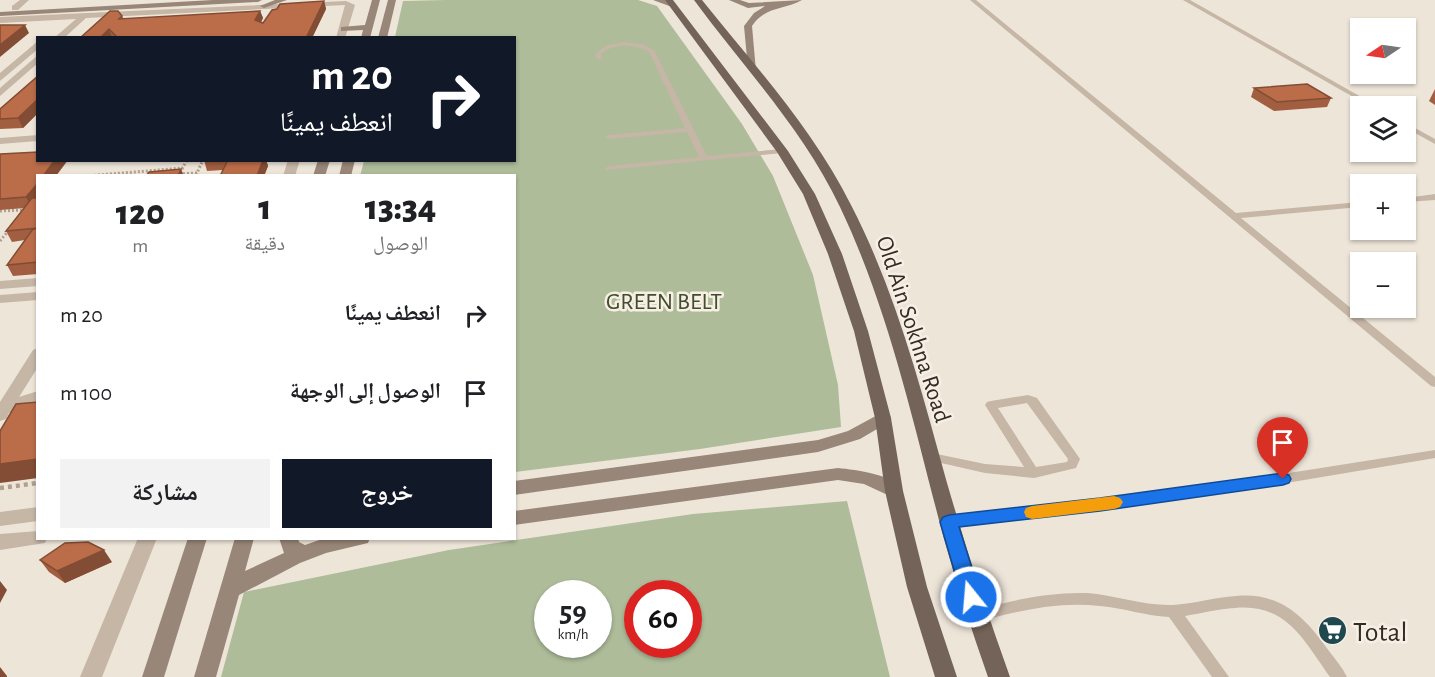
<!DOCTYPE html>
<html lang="ar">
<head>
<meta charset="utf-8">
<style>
	:root { --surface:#fff; --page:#f2f2f2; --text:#202124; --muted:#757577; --accent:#111827 }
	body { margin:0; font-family:"Alegreya Sans","Noto Naskh Arabic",sans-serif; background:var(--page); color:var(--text); direction:rtl; height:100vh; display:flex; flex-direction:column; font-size:22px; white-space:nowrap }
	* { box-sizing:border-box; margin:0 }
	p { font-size:20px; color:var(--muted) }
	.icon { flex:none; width:33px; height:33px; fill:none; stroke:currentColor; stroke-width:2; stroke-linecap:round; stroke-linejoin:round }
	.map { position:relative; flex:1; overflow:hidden; direction:ltr }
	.panel { position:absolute; left:36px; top:174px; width:480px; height:366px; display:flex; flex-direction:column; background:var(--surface); border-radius:0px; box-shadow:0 2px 4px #0004; direction:rtl }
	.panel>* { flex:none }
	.guide { position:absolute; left:36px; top:36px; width:480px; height:126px; border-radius:0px; box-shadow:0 2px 4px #0004; direction:rtl; background:#111827; color:#fff; overflow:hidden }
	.needle { width:39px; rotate:257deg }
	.fabs { position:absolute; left:1350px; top:18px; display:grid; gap:12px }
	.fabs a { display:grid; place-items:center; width:66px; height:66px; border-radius:0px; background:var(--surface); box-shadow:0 2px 4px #0004; font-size:30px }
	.speed { position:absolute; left:534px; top:580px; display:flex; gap:12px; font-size:30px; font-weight:700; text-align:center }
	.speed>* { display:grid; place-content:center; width:78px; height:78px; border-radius:50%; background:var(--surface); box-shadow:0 2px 4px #0004; line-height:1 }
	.speed small { font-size:15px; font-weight:400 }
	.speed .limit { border:9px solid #d22; background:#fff; color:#111 }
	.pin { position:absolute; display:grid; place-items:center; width:51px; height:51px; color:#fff; margin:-62px -26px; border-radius:50% 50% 50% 0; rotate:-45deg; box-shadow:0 0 6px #0007 }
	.pin .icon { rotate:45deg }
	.me { position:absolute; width:66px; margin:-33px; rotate:343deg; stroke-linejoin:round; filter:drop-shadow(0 0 4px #0008) }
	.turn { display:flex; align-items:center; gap:21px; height:126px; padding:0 24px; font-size:27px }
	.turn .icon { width:78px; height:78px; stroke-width:2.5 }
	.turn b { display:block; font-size:42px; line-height:51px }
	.eta { display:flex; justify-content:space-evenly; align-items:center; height:102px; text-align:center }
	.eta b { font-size:36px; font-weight:800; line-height:42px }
	.action { display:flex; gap:12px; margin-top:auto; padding:12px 24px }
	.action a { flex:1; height:69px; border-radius:0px; background:var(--accent); color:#fff; font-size:24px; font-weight:800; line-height:69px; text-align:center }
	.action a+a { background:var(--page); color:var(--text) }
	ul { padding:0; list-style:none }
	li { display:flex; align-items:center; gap:18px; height:78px; padding:0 24px }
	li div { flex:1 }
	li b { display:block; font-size:22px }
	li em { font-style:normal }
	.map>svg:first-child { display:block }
	.green { fill:#aebc9a; fill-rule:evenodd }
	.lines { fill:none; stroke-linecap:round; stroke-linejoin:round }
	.path-far1 { stroke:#b1a090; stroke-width:3; stroke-dasharray:2 2; stroke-linecap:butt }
	.path { stroke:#b1a090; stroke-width:4.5; stroke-dasharray:4 4; stroke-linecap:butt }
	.lane { fill:#c5b6a6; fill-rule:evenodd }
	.street { fill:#c5b6a6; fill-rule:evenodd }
	.secondary { fill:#988678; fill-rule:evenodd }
	.primary { fill:#736358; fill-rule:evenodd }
	.wall { fill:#a15e40 }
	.shaded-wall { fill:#834c34 }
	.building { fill:#bb6d4a; stroke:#834c34; stroke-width:1.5 }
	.route { fill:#1a73e8; stroke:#114b97; stroke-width:1.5 }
	.slow { fill:#f59e0b }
	.labels { text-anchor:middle; stroke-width:5; stroke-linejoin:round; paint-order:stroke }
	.park-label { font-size:24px; fill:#3f4e2c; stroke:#f7efe4 }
	.street-label { font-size:24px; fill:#322b26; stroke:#f7efe4 }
	.near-poi-label { font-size:28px; fill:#322b26; stroke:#f7efe4; text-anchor:start }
</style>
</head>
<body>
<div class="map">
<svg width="1435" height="677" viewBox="0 0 1435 677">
	<rect width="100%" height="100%" fill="#eee5d9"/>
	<g class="green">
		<polygon points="446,0 638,0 657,6 742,124 773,176 813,275 838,385 841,427 700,449 515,472 514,176 360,176 364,161 514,160 514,38 395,37 403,1"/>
		<path d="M847 501 890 677H221L244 592 449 550 693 514ZM548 594H598V645H548ZM638 594H688V645H638Z"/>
	</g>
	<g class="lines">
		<g class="path-far1">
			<polyline points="182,169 187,160"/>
			<polyline points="179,174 197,173"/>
			<polyline points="196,175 203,160"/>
			<polyline points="86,176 183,168"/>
			<polyline points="0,211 25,210"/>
			<polyline points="0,241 9,230"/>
		</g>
		<polyline class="path" points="0,488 38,483"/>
		<g class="lane">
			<polygon points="970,0 976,0 1236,213 1360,202 1360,207 1241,218 1435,377 1435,387 1431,386"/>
			<polygon points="1183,0 1190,0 1377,106 1369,106"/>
			<path d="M624 42 642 44 654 50 707 156 782 149 786 151 782 153 606 170 605 168 609 166 699 157 687 132 609 139 605 137 609 135 685 128 649 52C634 44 615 43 601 54L602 60 597 59 595 54 607 45Z"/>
			<polygon points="1406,123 1435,139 1435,144 1406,128"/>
			<polygon points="1435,194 1435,200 1406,202 1406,198"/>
			<path d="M1028 395 1037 398 1078 456 1080 459 1076 468 1034 478 985 473 928 460 926 457 928 454 932 453 985 464 1024 467 985 405 987 402 991 401ZM1027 403 1068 459 1067 462 1036 467 998 408Z"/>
			<polygon points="1435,450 1435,458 1239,491 949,527 944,526 942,522 944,518 949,517 1239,481"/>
			<path d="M1087 593C1115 595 1144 606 1173 605 1194 604 1215 597 1236 596 1281 592 1305 617 1329 651 1335 659 1342 667 1347 677H1330C1304 641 1287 603 1235 608 1218 609 1202 613 1185 616L1229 677H1212L1169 617C1146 616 1124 608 1100 606 1058 601 1018 611 977 622L972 620 970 616 972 612 977 610C1013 600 1049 592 1087 593Z"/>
		</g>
		<g class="street">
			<polygon points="20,0 29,0 18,10 12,10 12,6"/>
			<polygon points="346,1 355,5 345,38 336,38 345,5 86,18 64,38 54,38 76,19 0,23 0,17"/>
			<polygon points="38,41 38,49 0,81 0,73"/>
			<polygon points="38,55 38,63 0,96 0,88"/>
			<polygon points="38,135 38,141 0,144 0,138"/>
			<polygon points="288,160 300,160 295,176 283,176"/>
			<polygon points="38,278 38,286 0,289 0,281"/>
			<polygon points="38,292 38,300 0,303 0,295"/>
			<polygon points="38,348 38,367 19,397 38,391 38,402 9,413 6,419 0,421 0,402 33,350"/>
			<polygon points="38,507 38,521 0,526 0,512"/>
			<polygon points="38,531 38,538 47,538 45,543 0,550 0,534"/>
			<polygon points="138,538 157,538 102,677 80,677"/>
		</g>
		<g class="secondary">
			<polygon points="213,0 262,0 258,2 0,16 0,12"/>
			<polygon points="275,0 287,0 264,8 260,6"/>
			<polygon points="372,0 380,0 370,38 361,38 363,30 341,31 341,27 365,25"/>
			<polygon points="388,0 396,0 387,38 378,38"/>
			<polygon points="653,0 665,0 676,5 672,7"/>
			<path d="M729 0H740L749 3 802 0C785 10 765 6 752 26L756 71 748 69 744 26 754 13 765 6 748 8Z"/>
			<polygon points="318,160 330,160 325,176 313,176"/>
			<polygon points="343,160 355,160 351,176 339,176"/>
			<polygon points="883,412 889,414 891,418 889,422 860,439 818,452 514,495 514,481 818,440 848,431"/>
			<path d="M838 468C856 470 894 474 903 491L900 496 894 498 864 484 838 480 514 525V511Z"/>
			<polygon points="188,538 207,538 164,677 142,677"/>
			<polygon points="235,538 254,538 245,571 284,553 279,538 298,538 299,542 305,545 325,538 370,538 368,543 326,553 300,563 239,595 216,677 194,677"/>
		</g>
		<g class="primary">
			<polygon points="665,0 673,0 788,151 815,194 842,254 868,331 891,418 903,491 927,587 957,677 935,677 907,587 885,491 875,418 854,331 828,254 803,194 777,152"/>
			<path d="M694 0H702C755 66 813 129 851 205 896 292 921 389 947 483 966 548 987 613 1010 677H988C972 631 957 586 944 539 914 427 890 312 840 207 803 129 744 68 694 0Z"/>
		</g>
	</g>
	<g class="wall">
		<polygon points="324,1 326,9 312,38 80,38 122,16 124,19 260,11 263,18 261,22 263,23"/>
		<polygon points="38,76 38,113 23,128 0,129 0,109"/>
		<polygon points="1254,88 1331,98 1327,107 1274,111 1251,97"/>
		<polygon points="1435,89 1435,105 1429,101"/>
		<polygon points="0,154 38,176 38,274 13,276 7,265 25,240 12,242 6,231 25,208 0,210"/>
		<polygon points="204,160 266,160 268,166 264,176 220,176 223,170 207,171"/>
		<polygon points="40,560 112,562 65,583 49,572"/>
	</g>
	<g class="shaded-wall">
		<polygon points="324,1 326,9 312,38 306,38"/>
		<polygon points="260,11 263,18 258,28 255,20"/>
		<polygon points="25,25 29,33 0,57 0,45"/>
		<polygon points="109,29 112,38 100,38"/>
		<polygon points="38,99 38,113 23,128 18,118"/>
		<polygon points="55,160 68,160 56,176 43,176"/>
		<polygon points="263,160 266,160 268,166 264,176 257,176"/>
		<polygon points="181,169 184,176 178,176"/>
		<polygon points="38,183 38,199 31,207 26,197"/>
		<polygon points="38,459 38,478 0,483 0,464"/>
		<polygon points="104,550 112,562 65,583 57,571"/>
		<polygon points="0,581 7,590 0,603"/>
		<polygon points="0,667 7,676 7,677 0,677"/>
	</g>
	<g class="building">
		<polygon points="324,1 306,38 118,38 109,29 100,38 80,38 110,11 118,11 122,16 119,19 260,11 255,20 263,23 272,10 277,9 280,4"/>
		<polygon points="0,25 25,25 0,45"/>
		<polygon points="38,76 38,99 18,118 0,119 0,109"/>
		<polygon points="1307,84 1331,98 1277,102 1254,88"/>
		<polygon points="38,152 38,160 55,160 43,176 38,176 38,183 26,197 0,199 0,154"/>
		<polygon points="228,160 263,160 257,176 220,176"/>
		<polygon points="181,169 178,176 146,176 149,172"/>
		<polygon points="32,198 38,198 38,228 6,231"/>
		<polygon points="33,229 38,229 38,262 7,265"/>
		<polygon points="38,402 38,459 0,464 0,431 16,404"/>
		<polygon points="88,542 104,550 57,571 40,560 65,543"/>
	</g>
	<polygon class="route" points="1283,473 1289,475 1291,479 1289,483 1283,485 1100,511 959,527 981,597 978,602 971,605 965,602 962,597 940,522 943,517 949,515 1100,498"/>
	<polygon class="slow" points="1114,496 1120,498 1123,502 1120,507 1114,509 1032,519 1026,517 1024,512 1026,508 1032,506"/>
	<defs>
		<symbol id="supermarket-disc" viewBox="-11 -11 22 22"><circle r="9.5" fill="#20494f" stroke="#f7efe4"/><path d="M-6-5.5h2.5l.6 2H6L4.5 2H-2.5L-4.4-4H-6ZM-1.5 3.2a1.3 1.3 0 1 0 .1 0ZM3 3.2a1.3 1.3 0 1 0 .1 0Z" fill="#fff"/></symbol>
	</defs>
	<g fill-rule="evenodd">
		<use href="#supermarket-disc" x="1316" y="614" width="33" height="33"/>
	</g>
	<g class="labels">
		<g class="park-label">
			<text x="664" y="309">GREEN BELT</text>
		</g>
		<g class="street-label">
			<text transform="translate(914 329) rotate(72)" y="8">Old Ain Sokhna Road</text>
		</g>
		<g class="near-poi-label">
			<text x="1353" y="641">Total</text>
		</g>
	</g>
</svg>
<div class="fabs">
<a><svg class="needle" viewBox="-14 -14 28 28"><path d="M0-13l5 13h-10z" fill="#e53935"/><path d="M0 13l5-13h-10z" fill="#757577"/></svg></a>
<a><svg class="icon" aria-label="layers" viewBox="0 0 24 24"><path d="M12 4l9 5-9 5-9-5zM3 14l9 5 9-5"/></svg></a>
<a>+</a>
<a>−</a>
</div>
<div class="speed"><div>59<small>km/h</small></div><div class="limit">60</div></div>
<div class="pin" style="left:1283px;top:479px;background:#d93025"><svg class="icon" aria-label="arrive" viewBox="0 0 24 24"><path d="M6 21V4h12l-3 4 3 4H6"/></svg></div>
<svg class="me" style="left:971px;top:597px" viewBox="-20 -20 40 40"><circle r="17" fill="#1a73e8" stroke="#fff" stroke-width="3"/><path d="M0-11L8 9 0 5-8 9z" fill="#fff"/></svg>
<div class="guide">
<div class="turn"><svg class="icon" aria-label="right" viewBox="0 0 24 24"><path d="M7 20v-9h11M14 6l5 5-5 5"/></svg><div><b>20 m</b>انعطف يمينًا</div></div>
</div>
<section class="panel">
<div class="eta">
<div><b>13:34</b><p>الوصول</p></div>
<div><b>1</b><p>دقيقة</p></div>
<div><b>120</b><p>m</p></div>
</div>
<ul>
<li><svg class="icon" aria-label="right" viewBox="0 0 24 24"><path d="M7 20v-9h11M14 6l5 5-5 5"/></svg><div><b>انعطف يمينًا</b></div><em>20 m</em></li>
<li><svg class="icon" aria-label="arrive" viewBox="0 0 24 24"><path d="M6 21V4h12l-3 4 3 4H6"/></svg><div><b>الوصول إلى الوجهة</b></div><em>100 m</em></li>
</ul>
<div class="action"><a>خروج</a><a>مشاركة</a></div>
</section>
</div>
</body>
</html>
